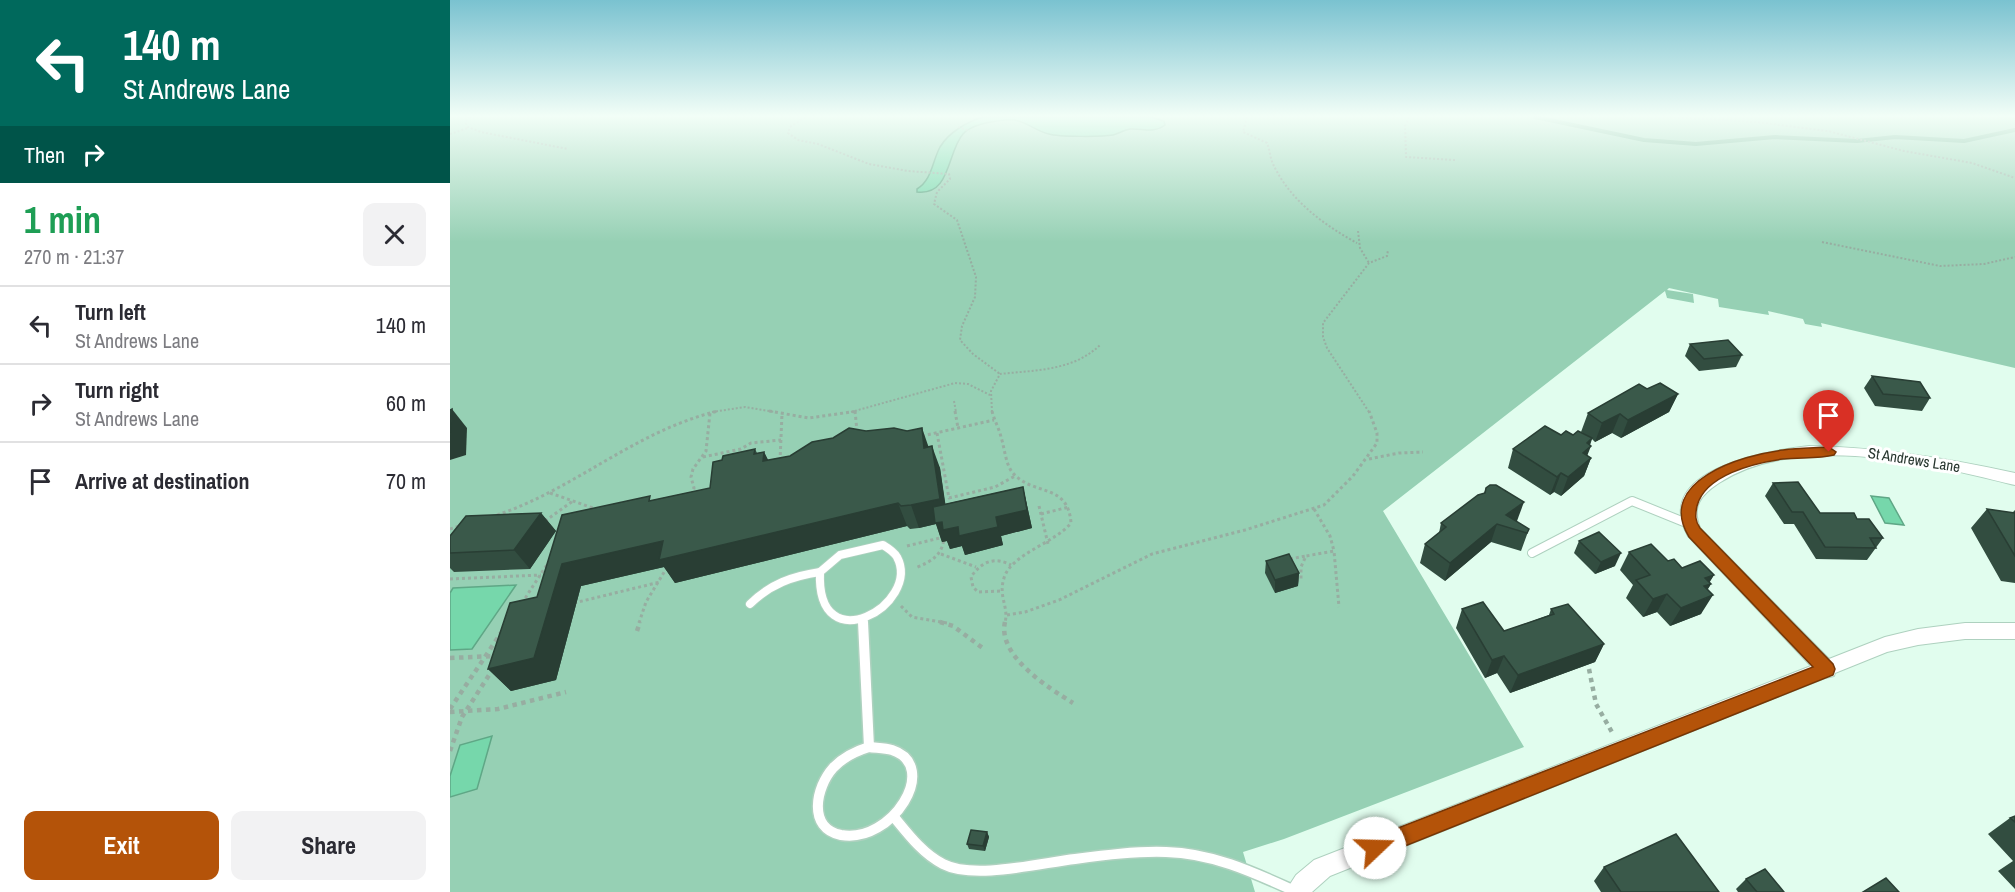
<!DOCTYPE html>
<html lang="en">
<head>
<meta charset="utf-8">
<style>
	:root { --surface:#fff; --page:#f2f2f3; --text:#2b2b33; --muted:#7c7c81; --line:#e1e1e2; --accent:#b45309 }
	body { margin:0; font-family:"Archivo Narrow",sans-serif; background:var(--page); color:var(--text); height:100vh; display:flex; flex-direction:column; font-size:22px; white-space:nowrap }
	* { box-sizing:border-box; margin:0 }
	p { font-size:20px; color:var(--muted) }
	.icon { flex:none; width:33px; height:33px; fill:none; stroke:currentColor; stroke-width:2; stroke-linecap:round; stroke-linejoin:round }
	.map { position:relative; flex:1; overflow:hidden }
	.panel { display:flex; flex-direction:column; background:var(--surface); width:450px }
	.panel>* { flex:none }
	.top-card { background:#00695c; color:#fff; overflow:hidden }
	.pin { position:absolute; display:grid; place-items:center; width:51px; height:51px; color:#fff; margin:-62px -26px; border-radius:50% 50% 50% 0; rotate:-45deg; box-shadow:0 0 6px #0007 }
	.pin .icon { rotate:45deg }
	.me { position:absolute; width:66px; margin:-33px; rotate:69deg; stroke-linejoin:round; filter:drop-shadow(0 0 4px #0008) }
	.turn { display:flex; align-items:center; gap:21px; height:126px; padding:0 24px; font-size:27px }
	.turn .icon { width:78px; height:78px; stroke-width:2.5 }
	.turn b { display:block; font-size:42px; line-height:51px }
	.then { display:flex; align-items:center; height:57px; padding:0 24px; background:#0003; gap:12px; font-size:22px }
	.round { display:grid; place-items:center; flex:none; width:63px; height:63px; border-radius:12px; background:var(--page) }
	.overview { display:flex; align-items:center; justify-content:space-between; height:102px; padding:0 24px }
	h1 { font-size:36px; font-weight:800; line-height:45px; color:#1e9e55 }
	.primary-button { display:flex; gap:12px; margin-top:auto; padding:12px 24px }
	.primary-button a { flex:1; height:69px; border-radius:12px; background:var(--accent); color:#fff; font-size:24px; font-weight:800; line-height:69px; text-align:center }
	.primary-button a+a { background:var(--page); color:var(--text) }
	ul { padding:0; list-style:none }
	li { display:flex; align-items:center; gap:18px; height:78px; padding:0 24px; border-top:2px solid var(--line) }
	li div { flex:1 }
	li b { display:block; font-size:22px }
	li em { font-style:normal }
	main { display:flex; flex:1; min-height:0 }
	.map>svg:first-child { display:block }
	.green { fill:#96d0b4 }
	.water { fill:#76d7ab; stroke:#5fa786; stroke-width:1.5 }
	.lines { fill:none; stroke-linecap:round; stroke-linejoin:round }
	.stream { stroke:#5fa786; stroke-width:4 }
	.service-far1-casing { stroke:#aed1bf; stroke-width:10 }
	.service-casing { stroke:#aed1bf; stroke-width:13 }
	.minor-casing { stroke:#aed1bf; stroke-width:2 }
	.path-far2 { stroke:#97ada1; stroke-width:2; stroke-dasharray:2 2; stroke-linecap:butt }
	.path-far1 { stroke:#97ada1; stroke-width:3; stroke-dasharray:3 3; stroke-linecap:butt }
	.path { stroke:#97ada1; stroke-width:4.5; stroke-dasharray:4.5 4.5; stroke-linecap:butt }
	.service-far1 { stroke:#fff; stroke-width:8 }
	.service { stroke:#fff; stroke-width:10 }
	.minor { fill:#fff; fill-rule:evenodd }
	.wall { fill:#324d40 }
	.shaded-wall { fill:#293e34 }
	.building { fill:#3a594a; stroke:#293e34; stroke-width:1.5 }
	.route { fill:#b45309; stroke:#753606; stroke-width:1.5 }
	.labels { text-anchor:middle; stroke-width:6; stroke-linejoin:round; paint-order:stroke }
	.street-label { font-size:15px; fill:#28362f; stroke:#fff }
</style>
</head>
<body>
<main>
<section class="panel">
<div class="top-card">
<div class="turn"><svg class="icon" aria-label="left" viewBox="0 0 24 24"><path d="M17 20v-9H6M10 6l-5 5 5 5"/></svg><div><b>140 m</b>St Andrews Lane</div></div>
<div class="then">Then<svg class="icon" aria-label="right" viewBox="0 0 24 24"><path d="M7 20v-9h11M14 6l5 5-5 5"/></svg></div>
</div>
<div class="overview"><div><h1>1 min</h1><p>270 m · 21:37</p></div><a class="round"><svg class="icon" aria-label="close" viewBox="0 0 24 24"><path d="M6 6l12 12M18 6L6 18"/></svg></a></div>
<ul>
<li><svg class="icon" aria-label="left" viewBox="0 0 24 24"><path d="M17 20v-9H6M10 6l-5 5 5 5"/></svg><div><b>Turn left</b><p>St Andrews Lane</p></div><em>140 m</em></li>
<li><svg class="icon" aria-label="right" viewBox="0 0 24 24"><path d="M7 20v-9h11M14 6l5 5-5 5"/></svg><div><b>Turn right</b><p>St Andrews Lane</p></div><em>60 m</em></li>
<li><svg class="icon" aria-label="arrive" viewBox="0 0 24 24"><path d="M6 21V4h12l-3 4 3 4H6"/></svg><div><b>Arrive at destination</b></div><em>70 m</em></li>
</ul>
<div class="primary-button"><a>Exit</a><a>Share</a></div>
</section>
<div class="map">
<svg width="1565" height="892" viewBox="0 0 1565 892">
	<rect width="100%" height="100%" fill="#e1fdee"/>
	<polygon class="green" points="0,117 1565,117 1565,368 1371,323 1372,327 1355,324 1353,319 1318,311 1319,315 1269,307 1268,299 1219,288 1217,290 1243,294 1244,303 1217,298 1215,291 933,511 1074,747 834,839 793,852 805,892 0,892"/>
	<g class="water">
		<path d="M533 117H701L714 121 715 125C703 134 693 128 680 129 674 130 668 134 663 135 652 137 609 137 599 134 583 130 573 118 556 120 544 121 522 124 513 134 497 152 501 196 467 192V189C482 180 482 162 490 147 499 132 517 122 533 117Z"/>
		<polygon points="1421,496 1439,498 1454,525 1435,523"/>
		<polygon points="66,585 22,649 0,650 0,593 3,588"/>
		<polygon points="42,736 27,789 0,797 0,776 10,745"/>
	</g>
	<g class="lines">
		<polyline class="stream" points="1085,117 1194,140 1246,144 1325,137 1407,141 1445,137 1514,141 1565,130"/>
		<defs>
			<g id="service-far1">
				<path d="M433 545C438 548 444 552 447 557 472 604 366 664 370 572L390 555Z"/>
				<polyline points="1082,553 1182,501 1239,524"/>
				<path d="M300 604C320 584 343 576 370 572"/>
				<polyline points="413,620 413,623"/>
			</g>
			<g id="service">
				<polyline points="413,622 419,747"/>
				<path d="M419 747C426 748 435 748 442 750 491 766 442 844 391 835 357 828 366 787 383 768 393 757 406 751 419 747Z"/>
				<path d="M444 817C458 834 473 854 493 864 524 880 590 863 625 859 655 855 686 851 716 852 763 853 805 873 847 892"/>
			</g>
			<path id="minor" d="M1359 446C1429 447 1496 458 1565 473V485C1478 464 1349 431 1269 483 1251 495 1241 506 1250 528L1379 659 1435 637 1468 629 1515 623H1565V639H1515L1468 645 1437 652 1385 673 1384 676 1375 678 880 876 862 892H835L846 875 864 860 1361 666 1238 536C1201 470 1316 451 1359 446Z"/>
		</defs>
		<use href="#service-far1" class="service-far1-casing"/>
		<use href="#service" class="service-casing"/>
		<use href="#minor" class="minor-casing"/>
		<g class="path-far2">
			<polyline points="20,117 15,122 18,127 31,132 118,149"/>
			<polyline points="355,117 340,127 338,133 348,140 368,144 419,164 458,171 499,174 500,179 487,192 484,204 507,220 526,277 525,297 512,326 510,340 523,354 550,374"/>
			<path d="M797 117 793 132 817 143C820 150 820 159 824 166 841 201 874 225 907 243"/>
			<polyline points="959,117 955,126 956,157 1005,160"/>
			<polyline points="1220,117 1306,122 1378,131 1454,151 1522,163 1565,178"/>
			<polyline points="508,127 520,131"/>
			<polyline points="0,134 18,128"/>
			<polyline points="908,231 910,248 919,263"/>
			<polyline points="1372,242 1490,266 1534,264 1565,257"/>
			<polyline points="504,401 506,412"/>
			<polyline points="262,412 295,407 325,412"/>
			<polyline points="401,412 505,383 518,384 540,395"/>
			<path d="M542 412 541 391 550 374C586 370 624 371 651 344"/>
			<polyline points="919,412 877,348 873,337 873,323 919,263 937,256 938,250"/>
		</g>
		<g class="path-far1">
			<polyline points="319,411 359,418 408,411"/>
			<polyline points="405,411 407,431"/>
			<polyline points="505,411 508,428"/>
			<path d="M542 411C544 420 549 428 551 437 555 449 555 462 562 472 583 497 618 482 621 523 605 543 561 554 554 578 548 597 559 606 555 623"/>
			<polyline points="487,433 499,498 545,487 565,476"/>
			<polyline points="472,436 544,420"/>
			<polyline points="253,457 291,449 301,443 331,440"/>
			<polyline points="919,459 949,453 973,452"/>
			<polyline points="330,461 332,414"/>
			<polyline points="100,493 146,509"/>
			<polyline points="242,495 244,488 241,477 243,469 256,451 260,413"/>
			<polyline points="589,506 598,544"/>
			<polyline points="864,509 880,536 884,551"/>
			<polyline points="591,514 619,507"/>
			<path d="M47 515C125 489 185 431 268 411"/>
			<polyline points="95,521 123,501"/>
			<polyline points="0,529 9,526"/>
			<path d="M457 546 494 537C493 555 481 562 465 568"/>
			<polyline points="491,554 526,567"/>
			<polyline points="840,559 856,556"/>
			<polyline points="0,579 91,575"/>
			<polyline points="846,581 851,579 851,567 856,556 884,551 889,607"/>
			<path d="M550 591 528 592 523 587 521 577C531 562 544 556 561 565"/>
			<polyline points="72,603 98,563"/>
			<polyline points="124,603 210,582"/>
			<polyline points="451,606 462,617 497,623"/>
			<polyline points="557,615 575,612 609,600 702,554 795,530 874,505 903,476 927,443 927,433 919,411"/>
			<polyline points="189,623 196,602 216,569"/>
		</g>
		<g class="path">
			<polyline points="490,622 503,626 534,649"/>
			<path d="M555 622C547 656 599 688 623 703"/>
			<polyline points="187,631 190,622"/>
			<polyline points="0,658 45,656"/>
			<polyline points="1139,669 1146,704 1163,734"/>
			<polyline points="0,709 51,633"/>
			<polyline points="0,712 48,709 116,692"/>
			<polyline points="0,751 12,717 43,669"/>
		</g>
		<use href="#service-far1" class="service-far1"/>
		<use href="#service" class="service"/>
		<use href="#minor" class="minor"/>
	</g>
	<g class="wall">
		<polygon points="1240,344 1292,355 1286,367 1249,371 1235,356"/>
		<polygon points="1422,376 1480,398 1472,411 1425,406 1414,388"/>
		<polygon points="1197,389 1228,394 1219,412 1171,438 1162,433 1145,442 1142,439 1137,455 1141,458 1134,476 1111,496 1104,492 1100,495 1058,468 1063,449 1111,435 1136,435 1131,432 1138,413"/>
		<polygon points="416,431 478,447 490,468 495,504 573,487 582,528 551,536 553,545 515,555 512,546 500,549 497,541 492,542 486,524 469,528 460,529 457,526 225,583 214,567 131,586 106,680 61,691 38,669 87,597 203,500 260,488 272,460 305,449 307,453 314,452 318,460 340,456"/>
		<polygon points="1323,483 1370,513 1407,519 1433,538 1417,560 1366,559 1344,524 1334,524 1315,496"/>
		<polygon points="1036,488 1067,521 1067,522 1079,529 1071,551 1041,542 995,581 970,563 975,544 989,533 991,523 1034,493"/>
		<polygon points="1537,509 1562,513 1565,510 1565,583 1551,581 1521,528"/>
		<polygon points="91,513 106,531 80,569 4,572 0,568 0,536"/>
		<polygon points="1129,541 1165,566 1145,574 1124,553"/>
		<polygon points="1179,552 1218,561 1232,568 1264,575 1259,582 1261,584 1257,590 1251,614 1220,626 1207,612 1193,617 1176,598 1183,585 1170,570"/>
		<polygon points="816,561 849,573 848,586 825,593 815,573"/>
		<polygon points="1012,609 1054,631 1099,615 1101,609 1154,644 1145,662 1060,693 1047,673 1035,678 1006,628"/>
		<polygon points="1565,816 1565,889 1548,871 1563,861 1538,834 1560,818"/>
		<polygon points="537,832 539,837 535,851 519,849 517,844"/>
		<polygon points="1154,867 1269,892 1151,892 1144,881"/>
		<polygon points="1296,879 1334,892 1288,892 1286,889"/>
	</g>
	<g class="shaded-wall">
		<polygon points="1228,394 1219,412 1171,438 1178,420"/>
		<polygon points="2,409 17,428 16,455 0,460 0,436"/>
		<polygon points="1170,414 1162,433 1145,442 1152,423"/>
		<polygon points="472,428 480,451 474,448"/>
		<polygon points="1142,438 1138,449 1141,446 1134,464 1141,458 1134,476 1111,496 1118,477 1137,443"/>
		<polygon points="482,446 490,468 498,521 546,517 573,487 582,528 551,536 553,545 515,555 512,546 500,549 497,541 492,542 486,524 469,528 461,505"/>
		<polygon points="314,452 325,474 313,461"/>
		<polygon points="1111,473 1104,492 1100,495 1107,477"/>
		<polygon points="1074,502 1067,521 1059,527 1056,515"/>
		<polygon points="448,503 457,526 225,583 214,567 131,586 106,680 61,691 38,669 112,564 213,541"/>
		<polygon points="91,513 106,531 80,569 64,550"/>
		<polygon points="1047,524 1041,542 995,581 1000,563"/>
		<polygon points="1171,553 1165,566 1145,574 1151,562"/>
		<polygon points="849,573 848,586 825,593 825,580"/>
		<polygon points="1264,575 1258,585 1261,584 1251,600 1263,595 1251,614 1220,626 1231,608 1255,578"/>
		<polygon points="1217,594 1207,612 1193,617 1203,599"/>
		<polygon points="1154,644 1145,662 1060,693 1068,675"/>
		<polygon points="1054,656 1047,673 1035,678 1042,660"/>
		<polygon points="537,832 539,837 535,851 533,846"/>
	</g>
	<g class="building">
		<polygon points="1278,340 1292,355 1254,359 1240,344"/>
		<polygon points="1422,376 1470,382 1480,398 1433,394"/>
		<polygon points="1210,383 1228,394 1178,420 1170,414 1152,423 1138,413 1189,384 1197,389"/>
		<polygon points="2,409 0,436 0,410"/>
		<polygon points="1095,426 1111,435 1116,431 1123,435 1128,431 1142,438 1137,443 1141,446 1133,453 1141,458 1118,477 1111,473 1107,477 1063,449"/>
		<polygon points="399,428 416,431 444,428 457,431 472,428 474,448 482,446 490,499 461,505 451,506 448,503 209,560 213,541 112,564 84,658 38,669 60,603 87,597 112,515 200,496 199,501 260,488 263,462 272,460 273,456 305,449 304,454 314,452 313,461 340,456 362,442 383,438"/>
		<polygon points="1348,482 1370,513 1404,513 1407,519 1419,519 1433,538 1420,538 1426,548 1375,547 1353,512 1342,512 1323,483"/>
		<polygon points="1040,485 1046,485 1074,502 1056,515 1079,529 1077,533 1047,524 1000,563 975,544 996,527 991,523 1028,495 1035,493 1036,488"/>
		<polygon points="573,487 577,510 546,517 548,527 509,536 508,527 493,530 492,522 485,523 483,507"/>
		<polygon points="1537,509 1565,513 1565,556"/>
		<polygon points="91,513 64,550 0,553 0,536 16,516"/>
		<polygon points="1149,532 1171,553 1151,562 1129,541"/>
		<polygon points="1201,544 1218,561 1224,559 1232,568 1250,561 1264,575 1255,578 1261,584 1254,586 1263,595 1231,608 1217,594 1203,599 1186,580 1200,575 1179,552"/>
		<polygon points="839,554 849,573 825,580 816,561"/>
		<polygon points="1033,602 1054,631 1104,614 1101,609 1118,604 1154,644 1068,675 1054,656 1042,660 1012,609"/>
		<polygon points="1565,816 1565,822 1560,818"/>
		<polygon points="521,830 537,832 533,846 517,844"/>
		<polygon points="1226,834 1269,892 1171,892 1154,867"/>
		<polygon points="1315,869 1334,892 1307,892 1296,879"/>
		<polygon points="1436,878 1449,892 1413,892"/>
	</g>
	<linearGradient id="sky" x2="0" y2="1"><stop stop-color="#7ac2d0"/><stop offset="0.48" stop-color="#f2fef7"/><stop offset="1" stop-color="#f2fef7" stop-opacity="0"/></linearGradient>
	<rect width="1565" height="242" fill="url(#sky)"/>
	<path class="route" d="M1379 447 1386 452 1384 455C1368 459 1350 457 1333 459 1304 463 1255 475 1247 506 1245 515 1245 521 1250 528L1383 664 1385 669 1383 675 925 858 917 855 914 848 917 840 1363 667 1239 537C1205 481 1292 455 1333 450 1348 448 1364 448 1379 447Z"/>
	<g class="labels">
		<g class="street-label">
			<text transform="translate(1464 460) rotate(9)" y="5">St Andrews Lane</text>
		</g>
	</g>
</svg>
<div class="pin" style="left:1379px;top:452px;background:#d93025"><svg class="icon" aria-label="arrive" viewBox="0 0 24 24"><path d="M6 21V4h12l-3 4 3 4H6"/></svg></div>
<svg class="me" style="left:925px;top:848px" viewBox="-20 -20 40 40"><circle r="19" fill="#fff"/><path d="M0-13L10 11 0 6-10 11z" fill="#b45309"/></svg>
</div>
</main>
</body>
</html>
